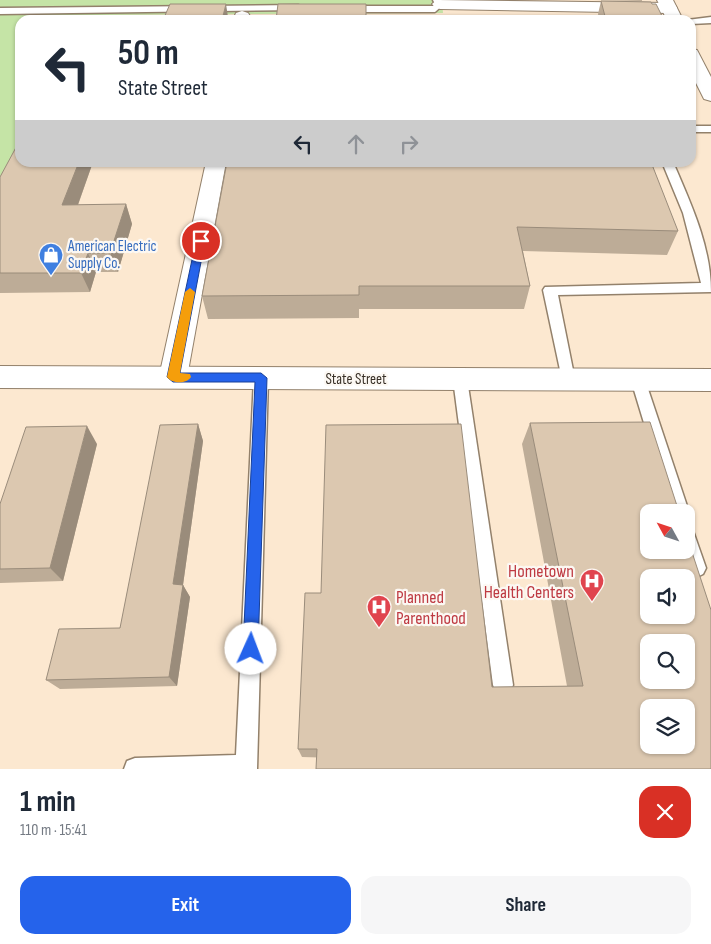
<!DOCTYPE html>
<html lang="en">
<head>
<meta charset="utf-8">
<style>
	:root { --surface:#fff; --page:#f6f6f7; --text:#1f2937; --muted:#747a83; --accent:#2563eb }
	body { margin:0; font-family:"Sofia Sans Condensed",sans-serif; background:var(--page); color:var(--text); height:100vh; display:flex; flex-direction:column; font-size:19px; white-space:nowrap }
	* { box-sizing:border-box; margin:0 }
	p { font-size:16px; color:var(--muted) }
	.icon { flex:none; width:28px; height:28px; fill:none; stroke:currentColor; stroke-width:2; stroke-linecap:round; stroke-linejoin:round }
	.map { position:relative; height:769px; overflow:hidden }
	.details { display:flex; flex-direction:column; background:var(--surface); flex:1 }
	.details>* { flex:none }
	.guide { position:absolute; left:15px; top:15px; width:681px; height:152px; border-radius:15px; box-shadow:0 1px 4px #0004; background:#fff; color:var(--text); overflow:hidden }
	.needle { width:32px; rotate:310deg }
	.controls { position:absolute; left:640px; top:504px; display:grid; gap:10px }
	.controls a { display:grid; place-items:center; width:55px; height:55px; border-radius:10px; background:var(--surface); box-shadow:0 1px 4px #0004; font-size:25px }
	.pin { position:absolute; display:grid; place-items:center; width:42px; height:42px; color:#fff; margin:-21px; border:2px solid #fff; border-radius:50%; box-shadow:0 1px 5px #0007 }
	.me { position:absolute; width:55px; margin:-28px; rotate:2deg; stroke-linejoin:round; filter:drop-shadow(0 0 4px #0008) }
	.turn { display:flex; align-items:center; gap:18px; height:105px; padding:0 20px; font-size:22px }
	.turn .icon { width:65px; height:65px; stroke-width:2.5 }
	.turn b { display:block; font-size:35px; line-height:42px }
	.lanes { display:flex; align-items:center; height:48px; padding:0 20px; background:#0003; justify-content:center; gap:25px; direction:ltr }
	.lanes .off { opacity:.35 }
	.round { display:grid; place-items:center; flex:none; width:52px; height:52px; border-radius:15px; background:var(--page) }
	.summary { display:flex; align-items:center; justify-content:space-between; height:85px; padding:0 20px }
	h1 { font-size:30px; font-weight:700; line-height:38px }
	.cta { display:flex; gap:10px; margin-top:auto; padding:10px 20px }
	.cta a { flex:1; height:58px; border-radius:15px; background:var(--accent); color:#fff; font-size:20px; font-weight:700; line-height:58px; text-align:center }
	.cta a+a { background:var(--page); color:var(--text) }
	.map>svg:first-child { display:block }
	.green { fill:#c5e4a6 }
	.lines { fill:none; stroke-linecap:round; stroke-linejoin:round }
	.lane-casing { stroke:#93816b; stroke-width:3 }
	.street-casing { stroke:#93816b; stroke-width:2 }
	.secondary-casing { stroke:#93816b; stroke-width:2 }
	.primary-casing { stroke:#93816b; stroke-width:2 }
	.lane { fill:#fff; fill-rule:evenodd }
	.street { fill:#fff; fill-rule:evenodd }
	.secondary { fill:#fff; fill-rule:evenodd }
	.primary { fill:#fff; fill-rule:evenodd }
	.wall { fill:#bdac97 }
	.shaded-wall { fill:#9a8c7b }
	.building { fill:#dcc8b0; stroke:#9a8c7b; fill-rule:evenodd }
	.route { fill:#2563eb; stroke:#184099 }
	.slow { fill:#f59e0b }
	.labels { text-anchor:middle; stroke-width:4.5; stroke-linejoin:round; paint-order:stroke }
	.shop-label { font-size:15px; fill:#366cbe; stroke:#fcf8f3; text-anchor:start }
	.street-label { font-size:15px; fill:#372f26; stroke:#fcf8f3 }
	.near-health-label { font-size:18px; fill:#be3a42; stroke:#fcf8f3; text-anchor:end }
</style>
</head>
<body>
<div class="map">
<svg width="711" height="769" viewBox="0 0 711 769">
	<rect width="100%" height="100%" fill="#fce8d0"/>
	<polygon class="green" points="0,0 442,0 443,13 95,15 92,20 20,20 20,155 0,193"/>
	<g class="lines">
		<defs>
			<g id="lane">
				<polygon points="433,0 441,0 444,4 435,12 346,12 342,9 346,6 433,6 435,4"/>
				<polygon points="298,5 301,6 301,10 0,14 0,8"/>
				<polygon points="711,17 711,23 691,24 691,20 687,20"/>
				<rect x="691" y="126" width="20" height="6"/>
				<path d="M662 162H673C691 204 711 246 711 292L558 295 575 380 573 384 568 386 563 384 543 290 545 287 701 283 683 213Z"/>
				<polygon points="261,372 266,374 268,378 257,769 124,769 127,761 135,758 236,755 254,378 256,374"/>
				<polygon points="460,373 465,375 467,379 513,685 510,692 503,695 496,692 493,685 453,379 455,375"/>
				<polygon points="638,374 643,376 645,380 689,512 686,517 686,512 671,512 631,380 633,376"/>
				<polygon points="686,526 692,528 706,568 703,574 697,577 691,574 682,550 686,550"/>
			</g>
			<g id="street">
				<polygon points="437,0 669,3 675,5 677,8 675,11 669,13 440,9 435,7 432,4"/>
				<polygon points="242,11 248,13 250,16 249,20 233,20 236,13"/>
				<polygon points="206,162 226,162 187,377 183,385 173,388 163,385 159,377"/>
			</g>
			<g id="secondary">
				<polygon points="657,0 673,0 683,20 667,20"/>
				<polygon points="691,49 697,50 711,77 711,101 704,99 691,73"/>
			</g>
			<polygon id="primary" points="0,366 711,369 711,391 0,388"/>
		</defs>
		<use href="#lane" class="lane-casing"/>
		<use href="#street" class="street-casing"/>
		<use href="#secondary" class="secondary-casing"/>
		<use href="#primary" class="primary-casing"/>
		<use href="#lane" class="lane"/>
		<use href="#street" class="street"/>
		<use href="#secondary" class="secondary"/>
		<use href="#primary" class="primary"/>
	</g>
	<g class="wall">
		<polygon points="594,0 642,0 642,1"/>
		<polygon points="601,1 652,4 664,20 599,20 598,14"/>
		<polygon points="20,162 93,162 78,205 126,204 132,224 118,272 96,272 90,292 0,293 0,177"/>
		<polygon points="227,162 678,231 667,255 523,251 530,286 524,309 359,309 359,318 208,319 202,296"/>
		<polygon points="530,423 711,769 302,757 298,749 321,593 492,687 567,686 522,444"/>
		<polygon points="198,424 203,441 183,585 190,597 177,686 60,689 46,680 120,628"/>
		<polygon points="97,444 63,581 0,583 0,504"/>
	</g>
	<g class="shaded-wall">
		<polygon points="226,4 228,17 227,20 222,20"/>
		<polygon points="79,162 93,162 71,224 62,205"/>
		<polygon points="126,204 132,224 118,272 110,253"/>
		<polygon points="88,253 96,272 90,292 81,273"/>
		<polygon points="198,424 203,441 183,585 190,597 177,686 169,677 173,584"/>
		<polygon points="87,426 97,444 63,581 50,568"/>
	</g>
	<g class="building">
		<polygon points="601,1 651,2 652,4 656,4 664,20 606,20"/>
		<polygon points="170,4 226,4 222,20 163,20"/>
		<polygon points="278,4 366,4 366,20 276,20"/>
		<polygon points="20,140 20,162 79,162 62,205 126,204 110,253 88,253 81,273 0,273 0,177"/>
		<polygon points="227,162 651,162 678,231 517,227 530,286 359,286 359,295 202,296"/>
		<path d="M650 422 679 512H649V550H686V534L711 610V769H316L317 749H298L305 593H321L326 425 461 424 492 687 583 686 530 423ZM649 578H686V615H649ZM649 642H686V680H649ZM649 708H686V745H649Z"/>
		<polygon points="198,424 173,584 183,585 169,677 46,680 59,629 120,628 160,425"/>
		<polygon points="87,426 50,568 0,569 0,504 26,427"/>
	</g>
	<polygon class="route" points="201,237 205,241 180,373 261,373 267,378 258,649 256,655 251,657 246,655 243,649 255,382 173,382 167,377 196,241"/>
	<path class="slow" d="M190 288 195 292 180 373 190 374 191 377C187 384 172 384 167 377L185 292Z"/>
	<defs>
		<symbol id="shop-pin" viewBox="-11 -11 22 30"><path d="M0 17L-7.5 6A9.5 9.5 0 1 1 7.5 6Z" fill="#3f7fe0" stroke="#fcf8f3"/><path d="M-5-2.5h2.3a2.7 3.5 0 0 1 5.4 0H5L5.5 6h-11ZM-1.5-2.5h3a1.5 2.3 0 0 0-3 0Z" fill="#fff"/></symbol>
		<symbol id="hospital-pin" viewBox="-11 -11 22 30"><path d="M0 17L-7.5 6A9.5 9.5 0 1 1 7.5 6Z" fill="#e0444e" stroke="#fcf8f3"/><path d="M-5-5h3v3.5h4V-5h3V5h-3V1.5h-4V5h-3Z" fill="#fff"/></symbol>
	</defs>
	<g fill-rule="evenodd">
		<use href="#shop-pin" x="37" y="241" width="28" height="38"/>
		<use href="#hospital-pin" x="578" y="567" width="28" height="38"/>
		<use href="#hospital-pin" x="365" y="593" width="28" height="38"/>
	</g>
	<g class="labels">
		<g class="shop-label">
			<text x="68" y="251">American Electric<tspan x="68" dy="17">Supply Co.</tspan></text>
		</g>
		<g class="street-label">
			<text x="356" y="384">State Street</text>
		</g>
		<g class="near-health-label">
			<text x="574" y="577">Hometown<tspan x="574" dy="21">Health Centers</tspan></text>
			<text x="396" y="603" text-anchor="start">Planned<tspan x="396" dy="21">Parenthood</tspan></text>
		</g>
	</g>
</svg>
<div class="controls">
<a><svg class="needle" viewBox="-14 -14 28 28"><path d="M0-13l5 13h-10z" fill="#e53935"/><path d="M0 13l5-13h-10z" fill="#747a83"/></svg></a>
<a><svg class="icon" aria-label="sound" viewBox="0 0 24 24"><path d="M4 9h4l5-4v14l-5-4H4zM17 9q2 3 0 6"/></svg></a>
<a><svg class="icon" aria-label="search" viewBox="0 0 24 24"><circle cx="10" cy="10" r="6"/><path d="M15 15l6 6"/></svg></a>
<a><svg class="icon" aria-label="layers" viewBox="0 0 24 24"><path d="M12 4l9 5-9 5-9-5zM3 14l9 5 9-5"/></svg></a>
</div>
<div class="pin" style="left:201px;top:241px;background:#d93025"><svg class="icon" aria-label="arrive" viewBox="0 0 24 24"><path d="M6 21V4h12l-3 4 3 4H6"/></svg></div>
<svg class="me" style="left:251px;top:649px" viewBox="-20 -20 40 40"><circle r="19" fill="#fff"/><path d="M0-13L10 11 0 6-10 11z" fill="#2563eb"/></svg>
<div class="guide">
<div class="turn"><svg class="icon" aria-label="left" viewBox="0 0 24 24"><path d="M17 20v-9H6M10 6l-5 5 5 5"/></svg><div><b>50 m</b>State Street</div></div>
<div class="lanes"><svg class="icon" aria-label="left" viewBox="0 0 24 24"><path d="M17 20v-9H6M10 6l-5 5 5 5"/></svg><svg class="icon off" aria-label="ahead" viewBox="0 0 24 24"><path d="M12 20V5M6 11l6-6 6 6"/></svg><svg class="icon off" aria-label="right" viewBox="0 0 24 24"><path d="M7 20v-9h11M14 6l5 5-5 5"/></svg></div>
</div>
</div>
<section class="details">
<div class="summary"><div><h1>1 min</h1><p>110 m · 15:41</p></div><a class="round" style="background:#d93025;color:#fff"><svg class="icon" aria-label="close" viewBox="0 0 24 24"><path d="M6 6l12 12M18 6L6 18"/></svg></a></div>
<div class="cta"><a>Exit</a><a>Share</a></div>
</section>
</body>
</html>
